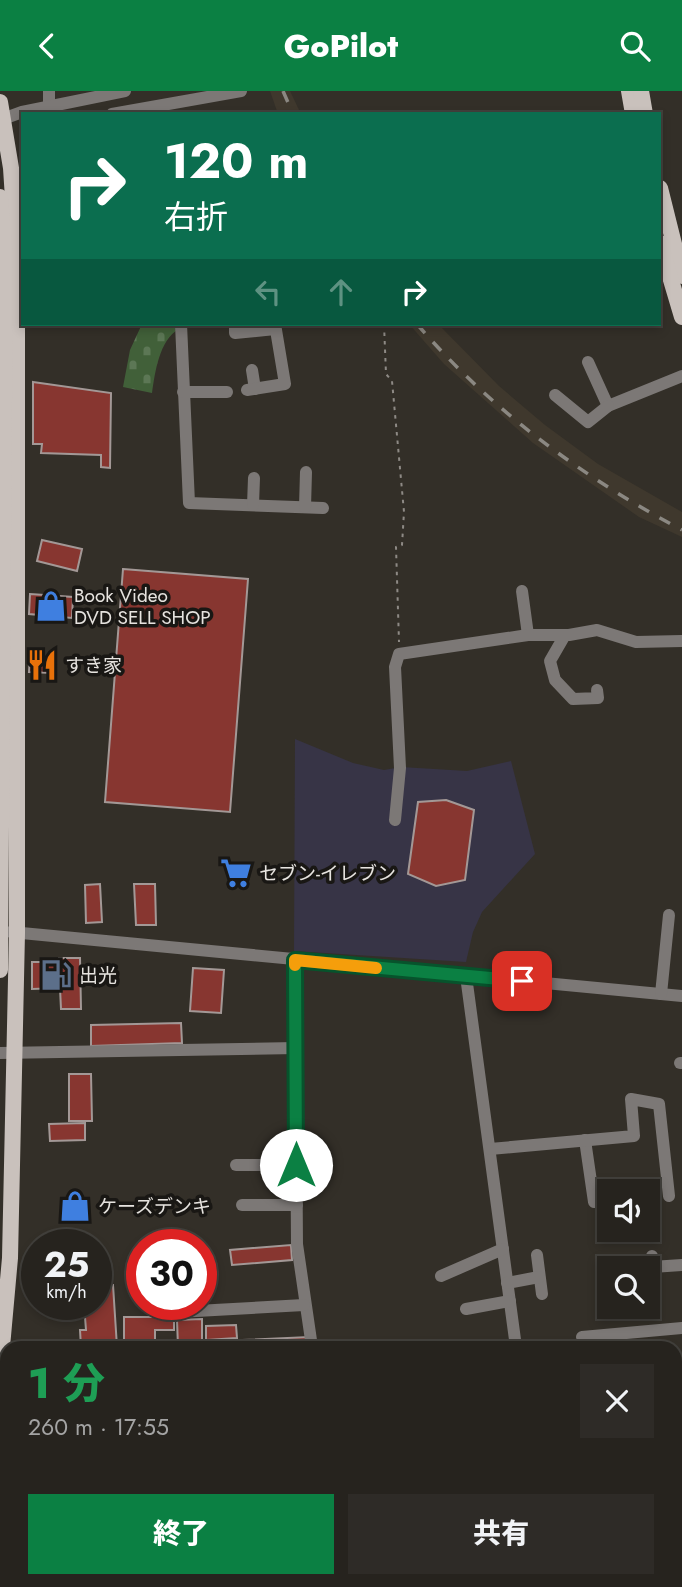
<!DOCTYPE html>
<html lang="ja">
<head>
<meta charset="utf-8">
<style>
	:root { --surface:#26231e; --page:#2e2b27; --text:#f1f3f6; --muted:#a4a4a4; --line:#42403c; --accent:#0b8043 }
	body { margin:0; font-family:Jost,"Noto Sans JP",sans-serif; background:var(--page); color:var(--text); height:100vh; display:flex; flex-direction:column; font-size:26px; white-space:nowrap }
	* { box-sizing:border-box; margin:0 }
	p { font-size:23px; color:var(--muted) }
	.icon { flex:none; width:38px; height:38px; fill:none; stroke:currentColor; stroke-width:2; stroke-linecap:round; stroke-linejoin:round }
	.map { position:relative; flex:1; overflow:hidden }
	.drawer { position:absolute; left:0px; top:1250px; width:682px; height:247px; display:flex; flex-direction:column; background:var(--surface); border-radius:21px 21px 0 0; box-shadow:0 4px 10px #0003,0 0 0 2px var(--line) }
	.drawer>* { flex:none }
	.banner { position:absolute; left:21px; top:21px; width:640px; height:214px; border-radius:0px; box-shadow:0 4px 10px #0003,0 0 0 2px var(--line); background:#0b6e4f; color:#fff; overflow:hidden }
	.buttons { position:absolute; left:597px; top:1088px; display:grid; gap:14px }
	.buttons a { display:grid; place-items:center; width:63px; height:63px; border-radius:0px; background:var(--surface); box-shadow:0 4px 10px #0003,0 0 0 2px var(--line); font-size:35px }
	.speed { position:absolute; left:21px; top:1138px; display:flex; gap:14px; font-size:35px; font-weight:700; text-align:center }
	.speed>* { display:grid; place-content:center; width:91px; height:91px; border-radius:50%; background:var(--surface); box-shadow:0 4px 10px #0003,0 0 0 2px var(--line); line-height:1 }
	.speed small { font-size:18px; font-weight:400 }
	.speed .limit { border:10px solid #d22; background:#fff; color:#111 }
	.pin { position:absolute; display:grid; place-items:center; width:60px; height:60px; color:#fff; margin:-30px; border-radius:14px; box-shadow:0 4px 10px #0006 }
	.me { position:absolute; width:77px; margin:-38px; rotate:0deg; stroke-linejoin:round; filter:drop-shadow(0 0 5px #0008) }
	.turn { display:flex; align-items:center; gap:24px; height:147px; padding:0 28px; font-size:32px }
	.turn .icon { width:91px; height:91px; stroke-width:2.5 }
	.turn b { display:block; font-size:49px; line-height:60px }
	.lanes { display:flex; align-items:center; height:66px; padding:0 28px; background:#0003; justify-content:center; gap:35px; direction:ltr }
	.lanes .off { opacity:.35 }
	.round { display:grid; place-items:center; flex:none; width:74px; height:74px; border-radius:0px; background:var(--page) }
	.summary { display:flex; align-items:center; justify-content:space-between; height:119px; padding:0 28px }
	h1 { font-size:42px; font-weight:800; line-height:52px; color:#1e9e55 }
	.primary-button { display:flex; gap:14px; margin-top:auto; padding:14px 28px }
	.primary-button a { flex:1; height:80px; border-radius:0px; background:var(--accent); color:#fff; font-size:28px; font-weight:800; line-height:80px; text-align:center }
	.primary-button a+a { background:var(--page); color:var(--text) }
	header { display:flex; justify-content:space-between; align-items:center; height:91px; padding:0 28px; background:var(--accent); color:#fff; font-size:32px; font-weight:800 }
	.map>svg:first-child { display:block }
	.commercial { fill:#373446 }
	.built { fill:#3f382d }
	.cemetery { fill:url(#cemetery-stones) }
	.water { fill:url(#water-waves) }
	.pier { fill:#332f28 }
	.building { fill:#873630; stroke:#a39896; stroke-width:2 }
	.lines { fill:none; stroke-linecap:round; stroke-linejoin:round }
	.path { stroke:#8e8a85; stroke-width:2; stroke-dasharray:3.5 5; stroke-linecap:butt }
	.minor { stroke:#7c7876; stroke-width:12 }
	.major { stroke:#c9c1bc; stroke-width:16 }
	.rail { stroke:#8b8882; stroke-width:3.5; stroke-dasharray:12 12; stroke-linecap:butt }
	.route-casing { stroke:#07532c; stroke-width:18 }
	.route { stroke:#0b8043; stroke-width:12 }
	.slow { stroke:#f59e0b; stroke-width:12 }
	.labels { text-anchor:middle; stroke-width:7; stroke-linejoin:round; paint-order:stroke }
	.poi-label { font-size:19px; fill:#e6e3df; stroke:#191714; text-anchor:start }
</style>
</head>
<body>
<header><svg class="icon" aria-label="back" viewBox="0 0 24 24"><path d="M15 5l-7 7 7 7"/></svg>GoPilot<svg class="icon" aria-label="search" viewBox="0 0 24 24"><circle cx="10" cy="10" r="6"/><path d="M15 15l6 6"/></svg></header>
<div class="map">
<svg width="682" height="1496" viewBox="0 0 682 1496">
	<defs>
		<pattern id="cemetery-stones" width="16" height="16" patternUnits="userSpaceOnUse" patternTransform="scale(1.75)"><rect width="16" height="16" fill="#416039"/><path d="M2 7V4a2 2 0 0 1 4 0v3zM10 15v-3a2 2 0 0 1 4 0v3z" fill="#5c7755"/></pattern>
		<pattern id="water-waves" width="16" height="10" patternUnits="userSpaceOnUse" patternTransform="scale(1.75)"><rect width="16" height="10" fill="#007584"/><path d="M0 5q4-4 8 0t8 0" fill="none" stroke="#328f9b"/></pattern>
	</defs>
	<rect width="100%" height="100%" fill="#332f28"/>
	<polygon class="commercial" points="295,648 353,672 384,679 401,676 467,680 511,670 535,763 482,821 473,841 466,871 294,860"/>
	<g class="built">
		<polygon points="270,0 290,0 301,23 278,23"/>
		<polygon points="409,233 438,233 499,295 545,334 598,373 682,421 682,446 639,426 533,352 444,273"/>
	</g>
	<path class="cemetery" d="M142 233H177L179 238C159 249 155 282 152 302L123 296 130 259Z"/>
	<polygon class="water" points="0,1288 7,1289 7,1489 676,1489 676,1409 682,1409 682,1496 0,1496"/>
	<polygon class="pier" points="0,1285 7,1285 7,1308 0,1347"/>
	<g class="building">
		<polygon points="33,291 111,302 110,377 101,376 101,364 41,362 42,353 33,353"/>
		<polygon points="42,449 82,458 77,480 37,470"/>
		<polygon points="123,478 248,488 230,721 105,711"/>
		<polygon points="30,503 73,506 72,527 29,523"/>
		<polygon points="30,565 54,567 53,582 29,581"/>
		<polygon points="446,709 474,719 465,789 436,795 408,783 418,711"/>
		<polygon points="100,793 102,831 86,832 85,794"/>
		<polygon points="134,793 155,793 156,834 136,834"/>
		<polygon points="59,867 80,867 81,918 61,918 60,897 32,898 32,871 59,871"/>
		<polygon points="193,877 224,879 221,922 190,920"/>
		<polygon points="181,932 182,952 91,955 91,934"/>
		<polygon points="69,983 91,983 92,1030 69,1030"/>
		<polygon points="85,1032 85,1049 50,1050 49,1033"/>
		<polygon points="291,1154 292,1169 232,1174 230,1159"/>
		<polygon points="113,1194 117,1256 81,1256 80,1239 86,1239 84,1213 96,1213 96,1195"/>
		<polygon points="124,1226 174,1226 174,1239 155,1239 155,1256 124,1256"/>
		<polygon points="202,1228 202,1256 178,1256 177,1229"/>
		<polygon points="236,1234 237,1247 206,1249 206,1235"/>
		<polygon points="309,1246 310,1256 243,1256 243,1249"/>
	</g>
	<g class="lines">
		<polyline class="path" points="384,233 386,283 392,290 404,421 402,454 396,456 399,551"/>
		<g class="minor">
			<polyline points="49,0 49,23"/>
			<polyline points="112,23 241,0"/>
			<polyline points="0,29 22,21 125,0"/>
			<polyline points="181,233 189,412 323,417"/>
			<polyline points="235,233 235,242 275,238"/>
			<polyline points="588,271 608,315 682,285"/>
			<polyline points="252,279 255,298"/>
			<polyline points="247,299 285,293 275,233"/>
			<polyline points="183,301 227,301"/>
			<polyline points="555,304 588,331 608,315"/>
			<polyline points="253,414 254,387"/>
			<polyline points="305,416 306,381"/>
			<polyline points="522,500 528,544"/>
			<polyline points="565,544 550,570 555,589 573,608 598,607 597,599"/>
			<polyline points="395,729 400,677 395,576 399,563 528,544 569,544 597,539 636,551 682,550"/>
			<polyline points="11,841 682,905"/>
			<polyline points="295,869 297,1153 312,1256"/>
			<polyline points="466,885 516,1256"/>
			<polyline points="661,903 669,824"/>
			<polyline points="0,962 296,957"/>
			<polyline points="680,972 682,972"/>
			<polyline points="585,1049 594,1111"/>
			<polyline points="490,1058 634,1045 631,1008 659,1013 669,1105"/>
			<polyline points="236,1074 297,1074"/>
			<polyline points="242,1114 297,1114"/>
			<polyline points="537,1164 542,1203"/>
			<polyline points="652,1165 652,1176 682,1174"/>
			<polyline points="441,1185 503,1158"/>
			<polyline points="507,1192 539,1186"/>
			<polyline points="466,1218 510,1210"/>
			<polyline points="178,1221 304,1214"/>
			<polyline points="582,1246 682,1237"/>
			<polyline points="676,1284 682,1284"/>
			<polyline points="676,1357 682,1357"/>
			<polyline points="676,1403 682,1403"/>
		</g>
		<g class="major">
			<polyline points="629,0 633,23"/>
			<polyline points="641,0 645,23"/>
			<polyline points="0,11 11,77 17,168 17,842 10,1167 0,1278"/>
			<polyline points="660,97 682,185"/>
			<polyline points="0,106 5,167 0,879"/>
			<polyline points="660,152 682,226"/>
		</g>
		<g class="rail">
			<polyline points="283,0 293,23"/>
			<path d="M417 233C491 319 582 386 682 439"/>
		</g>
	</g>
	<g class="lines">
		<defs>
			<polyline id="route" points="296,1074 295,869 522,890"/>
		</defs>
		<use href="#route" class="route-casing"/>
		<use href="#route" class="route"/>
		<polyline class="slow" points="295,874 295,869 376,877"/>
	</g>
	<defs>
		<symbol id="shop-bare" viewBox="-9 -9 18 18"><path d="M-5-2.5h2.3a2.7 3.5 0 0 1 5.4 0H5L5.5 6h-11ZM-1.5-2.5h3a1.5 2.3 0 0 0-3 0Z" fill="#3f7fe0" stroke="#191714" stroke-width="2.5" paint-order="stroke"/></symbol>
		<symbol id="restaurant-bare" viewBox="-9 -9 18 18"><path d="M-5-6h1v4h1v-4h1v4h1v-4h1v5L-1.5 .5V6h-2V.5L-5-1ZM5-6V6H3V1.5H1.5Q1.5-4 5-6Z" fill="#e8710a" stroke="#191714" stroke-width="2.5" paint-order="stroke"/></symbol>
		<symbol id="supermarket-bare" viewBox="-9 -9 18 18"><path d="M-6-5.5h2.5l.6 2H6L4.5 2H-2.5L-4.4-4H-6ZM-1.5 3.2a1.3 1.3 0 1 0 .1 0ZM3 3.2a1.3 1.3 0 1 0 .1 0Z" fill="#3f7fe0" stroke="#191714" stroke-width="2.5" paint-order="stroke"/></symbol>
		<symbol id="fuel-bare" viewBox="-9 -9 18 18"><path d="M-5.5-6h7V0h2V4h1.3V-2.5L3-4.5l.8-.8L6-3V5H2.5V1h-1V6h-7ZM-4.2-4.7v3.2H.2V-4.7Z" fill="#5c6f8a" stroke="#191714" stroke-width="2.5" paint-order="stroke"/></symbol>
	</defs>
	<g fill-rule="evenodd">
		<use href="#shop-bare" x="29" y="493" width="44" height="44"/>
		<use href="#restaurant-bare" x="20" y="552" width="44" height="44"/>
		<use href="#supermarket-bare" x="214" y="760" width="44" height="44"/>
		<use href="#fuel-bare" x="34" y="862" width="44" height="44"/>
		<use href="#shop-bare" x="53" y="1093" width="44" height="44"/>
	</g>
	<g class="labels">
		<g class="poi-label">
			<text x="74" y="511">Book Video<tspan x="74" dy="22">DVD SELL SHOP</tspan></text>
			<text x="65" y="581">すき家</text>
			<text x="259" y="789">セブン-イレブン</text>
			<text x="79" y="891">出光</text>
			<text x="98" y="1122">ケーズデンキ</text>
		</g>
	</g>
</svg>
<div class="buttons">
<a><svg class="icon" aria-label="sound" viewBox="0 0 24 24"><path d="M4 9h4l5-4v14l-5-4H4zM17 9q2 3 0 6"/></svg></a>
<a><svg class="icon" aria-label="search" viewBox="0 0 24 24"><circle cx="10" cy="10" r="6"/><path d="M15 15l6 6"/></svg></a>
</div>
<div class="speed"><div>25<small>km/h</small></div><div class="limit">30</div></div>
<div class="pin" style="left:522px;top:890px;background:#d93025"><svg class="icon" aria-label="arrive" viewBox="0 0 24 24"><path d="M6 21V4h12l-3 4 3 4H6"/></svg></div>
<svg class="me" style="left:296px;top:1074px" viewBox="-20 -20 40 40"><circle r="19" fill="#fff"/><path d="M0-13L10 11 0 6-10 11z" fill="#0b8043"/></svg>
<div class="banner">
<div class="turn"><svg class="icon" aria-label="right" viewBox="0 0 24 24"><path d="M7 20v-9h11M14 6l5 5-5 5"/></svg><div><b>120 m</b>右折</div></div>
<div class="lanes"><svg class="icon off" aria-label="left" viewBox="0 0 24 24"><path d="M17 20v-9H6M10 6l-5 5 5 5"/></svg><svg class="icon off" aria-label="ahead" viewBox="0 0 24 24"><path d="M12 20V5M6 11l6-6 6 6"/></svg><svg class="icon" aria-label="right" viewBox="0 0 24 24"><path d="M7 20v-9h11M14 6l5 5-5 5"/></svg></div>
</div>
<section class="drawer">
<div class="summary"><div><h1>1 分</h1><p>260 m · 17:55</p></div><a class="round"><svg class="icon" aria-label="close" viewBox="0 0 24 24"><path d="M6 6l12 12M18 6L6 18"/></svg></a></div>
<div class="primary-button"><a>終了</a><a>共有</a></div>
</section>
</div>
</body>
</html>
